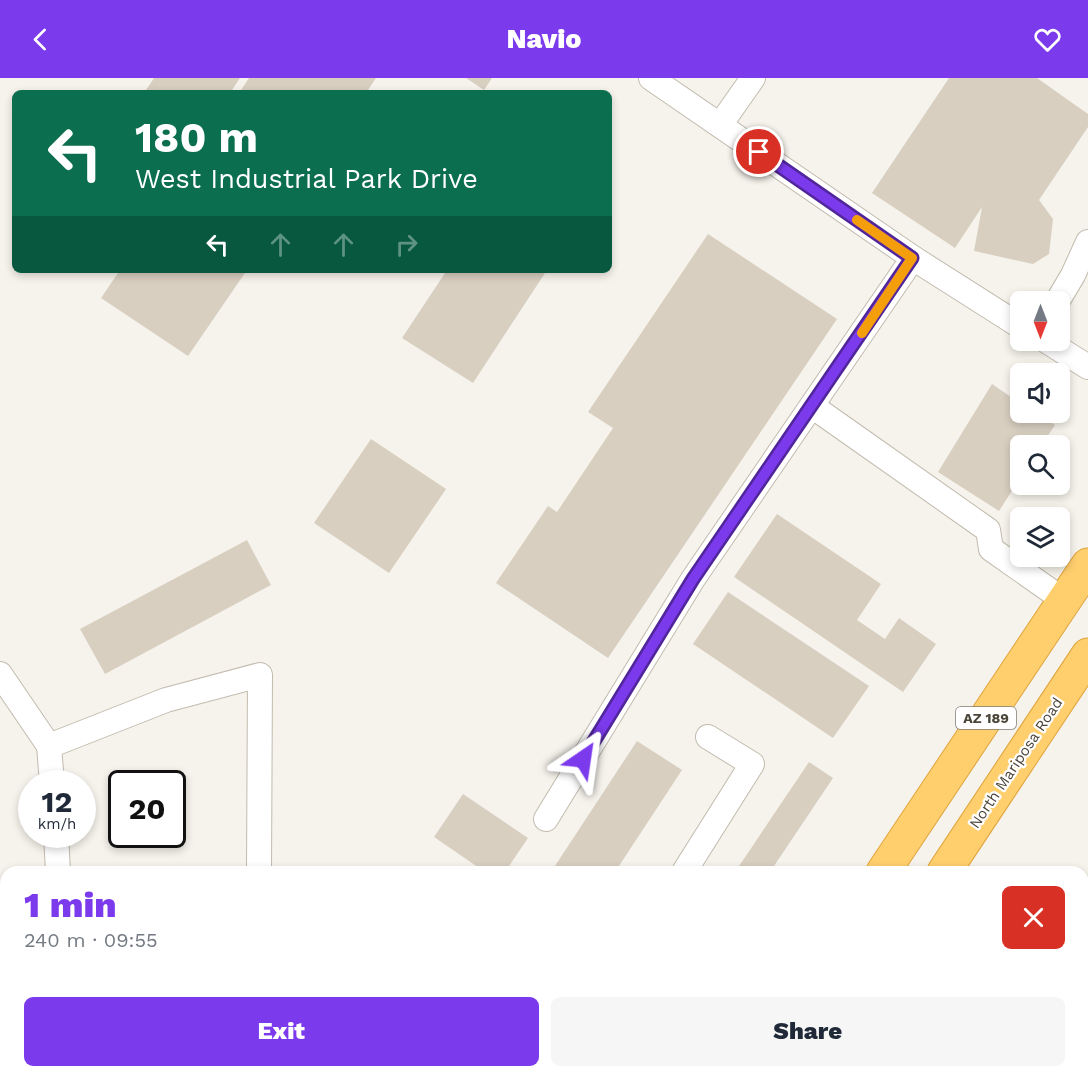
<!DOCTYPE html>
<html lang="en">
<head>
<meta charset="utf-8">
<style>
	:root { --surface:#fff; --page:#f6f6f7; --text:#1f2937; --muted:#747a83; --accent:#7c3aed }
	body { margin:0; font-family:"Work Sans",sans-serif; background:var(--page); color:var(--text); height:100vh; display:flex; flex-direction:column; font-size:22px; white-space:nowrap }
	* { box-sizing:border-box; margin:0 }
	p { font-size:20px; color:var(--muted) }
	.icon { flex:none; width:33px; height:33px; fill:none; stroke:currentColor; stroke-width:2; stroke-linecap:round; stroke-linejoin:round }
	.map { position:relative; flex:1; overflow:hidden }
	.side { position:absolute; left:0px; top:788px; width:1089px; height:212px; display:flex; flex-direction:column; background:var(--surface); border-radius:18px 18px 0 0; box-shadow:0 3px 9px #0003 }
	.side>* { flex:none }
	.guide { position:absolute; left:12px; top:12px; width:600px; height:183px; border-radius:9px; box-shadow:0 3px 9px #0003; background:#0b6e4f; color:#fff; overflow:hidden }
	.needle { width:39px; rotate:180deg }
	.fabs { position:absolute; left:1010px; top:213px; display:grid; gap:12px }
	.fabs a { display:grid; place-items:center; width:60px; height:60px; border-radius:9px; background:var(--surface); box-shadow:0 3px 9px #0003; font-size:30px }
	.speed { position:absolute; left:18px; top:692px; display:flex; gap:12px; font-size:30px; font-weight:700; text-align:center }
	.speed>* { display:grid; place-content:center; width:78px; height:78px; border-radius:50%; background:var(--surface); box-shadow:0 3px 9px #0003; line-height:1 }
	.speed small { font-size:15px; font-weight:400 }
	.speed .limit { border:3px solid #111; border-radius:9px; background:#fff; color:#111 }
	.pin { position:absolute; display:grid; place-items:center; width:51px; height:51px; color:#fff; margin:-26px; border:3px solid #fff; border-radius:50%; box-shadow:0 2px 6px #0007 }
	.me { position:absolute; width:66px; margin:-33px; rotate:32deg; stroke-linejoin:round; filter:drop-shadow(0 0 4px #0008) }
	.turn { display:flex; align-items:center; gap:21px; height:126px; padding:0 24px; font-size:27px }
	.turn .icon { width:78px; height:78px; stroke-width:2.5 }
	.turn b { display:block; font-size:42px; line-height:51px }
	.lanes { display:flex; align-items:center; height:57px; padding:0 24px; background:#0003; justify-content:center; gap:30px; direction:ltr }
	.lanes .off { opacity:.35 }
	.round { display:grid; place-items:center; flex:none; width:63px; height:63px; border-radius:9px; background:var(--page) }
	.summary { display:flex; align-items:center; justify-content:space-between; height:102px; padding:0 24px }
	h1 { font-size:36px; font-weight:800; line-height:45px; color:var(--accent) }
	.cta { display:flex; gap:12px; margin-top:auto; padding:12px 24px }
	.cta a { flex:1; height:69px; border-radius:9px; background:var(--accent); color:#fff; font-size:24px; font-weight:800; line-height:69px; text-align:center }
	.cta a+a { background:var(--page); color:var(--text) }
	header { display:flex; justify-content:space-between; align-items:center; height:78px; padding:0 24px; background:var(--accent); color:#fff; font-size:27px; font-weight:800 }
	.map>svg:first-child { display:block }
	.building { fill:#d8cfc1 }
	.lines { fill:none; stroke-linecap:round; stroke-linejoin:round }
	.minor-casing { stroke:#c2bbae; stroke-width:26 }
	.highway-casing { stroke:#e0a43c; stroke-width:35 }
	.path { stroke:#c4b79f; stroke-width:4; stroke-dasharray:3 3; stroke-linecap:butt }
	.minor { stroke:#fff; stroke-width:24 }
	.highway { stroke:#ffcf6e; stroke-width:33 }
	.route-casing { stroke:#51269a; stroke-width:15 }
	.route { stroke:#7c3aed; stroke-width:10 }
	.slow { stroke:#f59e0b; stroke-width:10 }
	.labels { text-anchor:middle; stroke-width:4.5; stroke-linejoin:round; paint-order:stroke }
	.shield { fill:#fff; stroke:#817c74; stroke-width:1.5 }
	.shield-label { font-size:14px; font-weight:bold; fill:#4b4439 }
	.street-label { font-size:15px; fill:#4b4439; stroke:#fff }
</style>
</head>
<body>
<header><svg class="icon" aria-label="back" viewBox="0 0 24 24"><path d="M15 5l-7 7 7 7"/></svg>Navio<svg class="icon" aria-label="heart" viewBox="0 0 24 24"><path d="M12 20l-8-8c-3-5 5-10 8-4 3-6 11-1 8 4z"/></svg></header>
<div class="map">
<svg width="1088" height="998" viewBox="0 0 1088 998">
	<rect width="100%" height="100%" fill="#f6f3ec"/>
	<g class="building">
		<polygon points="154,0 240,0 230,15 144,15"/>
		<polygon points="249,0 376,0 366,15 239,15"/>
		<polygon points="466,0 492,0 484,12"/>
		<polygon points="949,0 1037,0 1088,36 1088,49 1039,122 1053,141 1049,176 1033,186 974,173 982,129 955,170 872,115"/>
		<polygon points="708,156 837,241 608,580 496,505 548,428 557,434 613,350 588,334"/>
		<polygon points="120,192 247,192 188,278 101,220"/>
		<polygon points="447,192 547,192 473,305 402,260"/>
		<polygon points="992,306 1020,325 1020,334 1035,334 1055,347 1041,368 1020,368 1020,400 999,433 938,394"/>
		<polygon points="371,361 446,411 389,495 314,445"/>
		<polygon points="777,436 881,506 857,542 885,561 899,540 936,566 903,614 734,499"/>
		<polygon points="247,462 271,507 105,596 80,551"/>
		<polygon points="728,514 869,608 833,660 693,566"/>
		<polygon points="637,663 682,692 615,794 551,794"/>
		<polygon points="809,684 833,700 770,794 735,794"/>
		<polygon points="463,716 528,760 505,794 485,794 434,759"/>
	</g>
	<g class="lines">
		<defs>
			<g id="minor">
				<polyline points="651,0 913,180 1020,248"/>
				<polyline points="720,47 753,0"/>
				<polyline points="1057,224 1073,197 1088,164"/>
				<polyline points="1045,262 1088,289"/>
				<polyline points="812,328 988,452 991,471 1065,523"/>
				<polyline points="0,596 49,668 166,622 260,597 259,794"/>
				<polyline points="49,668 52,705"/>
				<polyline points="546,741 693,501 913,180"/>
				<polyline points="56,756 58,794"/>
				<polyline points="684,794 752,686 708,659"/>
				<polyline points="0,943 6,943"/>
				<polyline points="1048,993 1055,998"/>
			</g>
			<g id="highway">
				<polyline points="883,794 1088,487"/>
				<polyline points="944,794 1088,577"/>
				<polyline points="746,998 749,993"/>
				<polyline points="808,998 811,993"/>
			</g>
		</defs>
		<use href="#minor" class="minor-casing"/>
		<use href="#highway" class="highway-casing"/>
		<polyline class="path" points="951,998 953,993"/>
		<use href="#minor" class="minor"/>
		<use href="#highway" class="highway"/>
	</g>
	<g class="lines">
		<defs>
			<polyline id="route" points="583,681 693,501 912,180 759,74"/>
		</defs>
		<use href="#route" class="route-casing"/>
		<use href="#route" class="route"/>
		<polyline class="slow" points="857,142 912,180 862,255"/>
	</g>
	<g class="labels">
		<rect class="shield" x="956" y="629" width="60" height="22" rx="4.5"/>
		<g class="shield-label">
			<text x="986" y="645">AZ 189</text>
		</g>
		<g class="street-label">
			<text transform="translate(1016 685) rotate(-56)" y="5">North Mariposa Road</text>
		</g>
	</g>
</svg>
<div class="fabs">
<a><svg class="needle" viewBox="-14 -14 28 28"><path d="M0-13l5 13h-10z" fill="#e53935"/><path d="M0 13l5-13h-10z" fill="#747a83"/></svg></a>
<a><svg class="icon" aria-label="sound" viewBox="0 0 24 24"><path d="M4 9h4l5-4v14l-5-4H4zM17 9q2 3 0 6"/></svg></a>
<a><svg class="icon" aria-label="search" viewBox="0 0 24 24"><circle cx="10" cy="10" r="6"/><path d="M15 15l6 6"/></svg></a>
<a><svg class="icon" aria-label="layers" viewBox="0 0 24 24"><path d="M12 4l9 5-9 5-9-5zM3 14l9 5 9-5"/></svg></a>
</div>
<div class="speed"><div>12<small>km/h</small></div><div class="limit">20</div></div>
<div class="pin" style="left:759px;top:74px;background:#d93025"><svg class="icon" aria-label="arrive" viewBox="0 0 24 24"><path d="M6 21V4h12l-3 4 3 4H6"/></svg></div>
<svg class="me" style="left:583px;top:681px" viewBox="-20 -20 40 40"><path d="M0-17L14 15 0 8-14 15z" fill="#7c3aed" stroke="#fff" stroke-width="4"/></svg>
<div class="guide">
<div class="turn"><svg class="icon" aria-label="left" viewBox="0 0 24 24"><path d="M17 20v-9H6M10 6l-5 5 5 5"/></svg><div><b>180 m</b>West Industrial Park Drive</div></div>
<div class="lanes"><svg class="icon" aria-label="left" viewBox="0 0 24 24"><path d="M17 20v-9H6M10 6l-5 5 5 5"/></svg><svg class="icon off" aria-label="ahead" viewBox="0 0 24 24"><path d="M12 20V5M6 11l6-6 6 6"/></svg><svg class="icon off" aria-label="ahead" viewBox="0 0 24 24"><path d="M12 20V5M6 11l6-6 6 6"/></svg><svg class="icon off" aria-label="right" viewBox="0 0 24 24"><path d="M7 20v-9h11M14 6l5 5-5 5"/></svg></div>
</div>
<section class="side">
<div class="summary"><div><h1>1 min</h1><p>240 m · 09:55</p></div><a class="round" style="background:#d93025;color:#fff"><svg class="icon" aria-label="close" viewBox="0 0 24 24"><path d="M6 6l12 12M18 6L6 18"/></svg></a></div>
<div class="cta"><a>Exit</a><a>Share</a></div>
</section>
</div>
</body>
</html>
